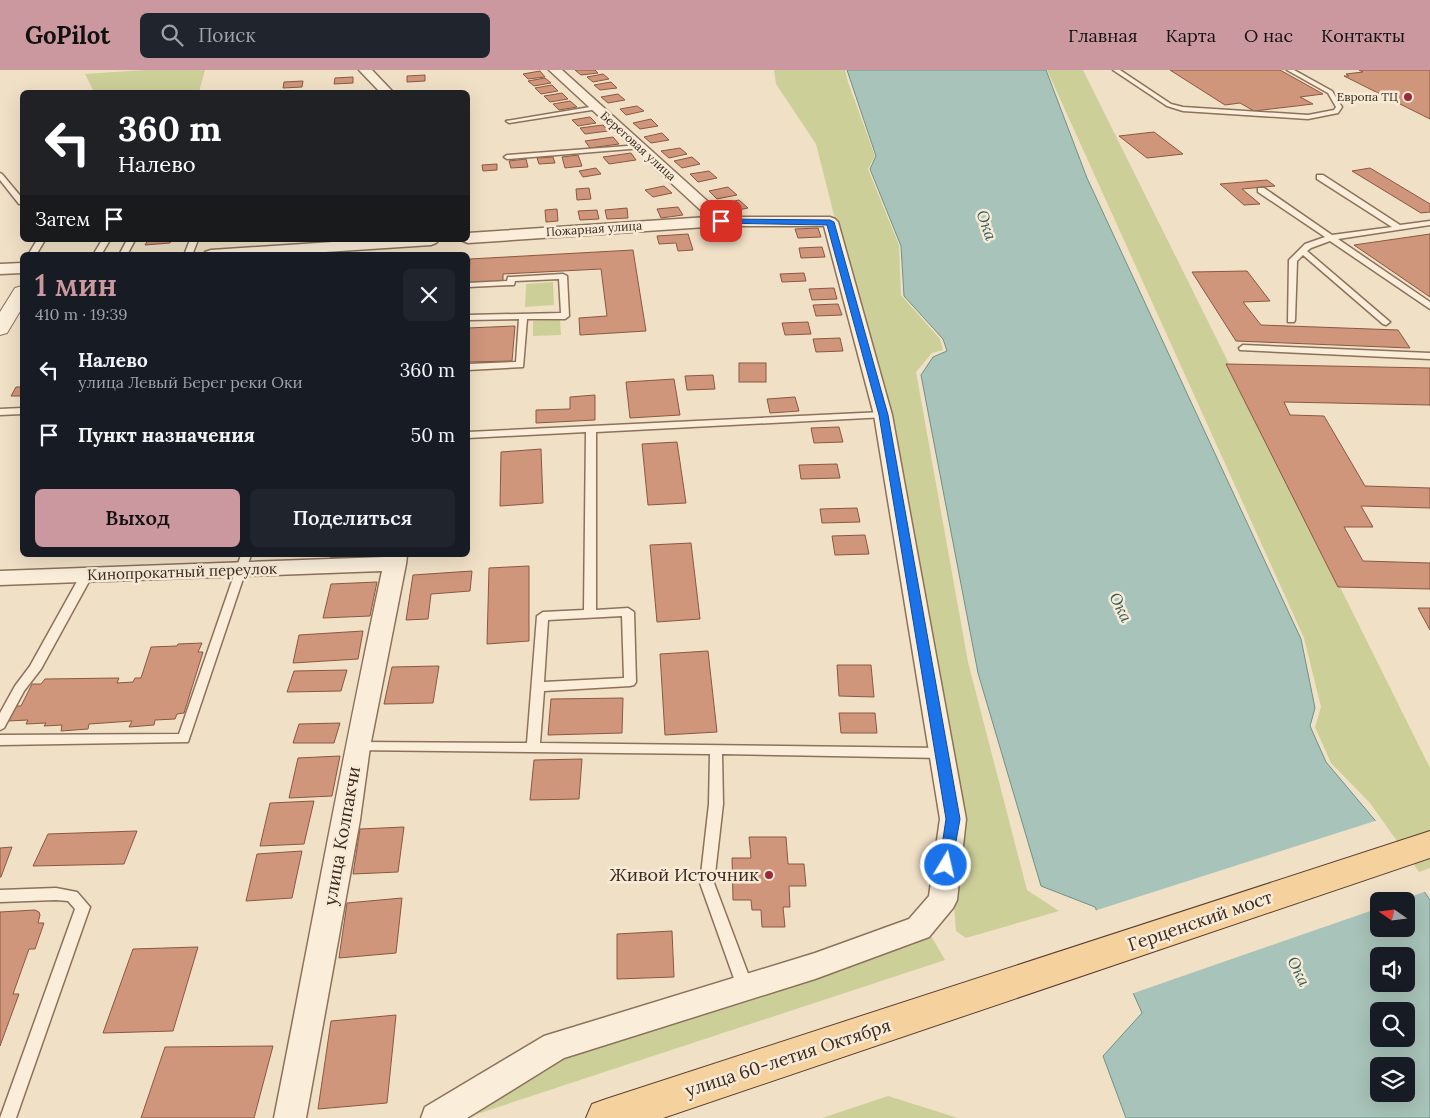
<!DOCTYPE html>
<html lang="ru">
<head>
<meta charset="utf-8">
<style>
	:root { --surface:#171b24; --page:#20242c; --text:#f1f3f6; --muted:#9ea1a6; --accent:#cc989f }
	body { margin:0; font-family:Lora,serif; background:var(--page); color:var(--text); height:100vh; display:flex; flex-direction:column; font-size:19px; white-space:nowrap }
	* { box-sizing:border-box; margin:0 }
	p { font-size:16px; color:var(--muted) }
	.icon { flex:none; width:28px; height:28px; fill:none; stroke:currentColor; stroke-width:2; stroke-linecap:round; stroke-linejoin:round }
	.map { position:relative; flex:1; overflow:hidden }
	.sheet { position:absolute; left:20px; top:182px; width:450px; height:305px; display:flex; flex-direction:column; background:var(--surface); border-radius:8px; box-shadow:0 5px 20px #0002 }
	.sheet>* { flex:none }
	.guide { position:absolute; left:20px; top:20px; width:450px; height:152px; border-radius:8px; box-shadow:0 5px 20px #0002; background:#202124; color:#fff; overflow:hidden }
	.needle { width:32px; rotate:284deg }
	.buttons { position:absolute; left:1370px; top:822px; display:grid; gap:10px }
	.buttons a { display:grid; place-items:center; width:45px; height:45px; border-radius:8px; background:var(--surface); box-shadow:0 5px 20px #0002; font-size:25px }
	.pin { position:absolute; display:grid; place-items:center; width:42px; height:42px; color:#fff; margin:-21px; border-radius:10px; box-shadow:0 2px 8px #0006 }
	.me { position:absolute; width:55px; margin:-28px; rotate:9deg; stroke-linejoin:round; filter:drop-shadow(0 0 4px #0008) }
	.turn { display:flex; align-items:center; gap:18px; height:105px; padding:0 15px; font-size:22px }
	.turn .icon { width:65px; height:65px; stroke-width:2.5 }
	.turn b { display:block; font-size:35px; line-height:42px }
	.then { display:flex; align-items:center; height:48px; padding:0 15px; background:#0003; gap:10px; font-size:19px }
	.round { display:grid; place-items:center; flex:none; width:52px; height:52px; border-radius:8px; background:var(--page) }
	.overview { display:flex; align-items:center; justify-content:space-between; height:85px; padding:0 15px }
	h1 { font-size:30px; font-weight:600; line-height:38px; color:var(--accent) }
	.primary-button { display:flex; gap:10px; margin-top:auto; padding:10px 15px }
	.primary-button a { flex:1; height:58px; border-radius:8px; background:var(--accent); color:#111; font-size:20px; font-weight:600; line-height:58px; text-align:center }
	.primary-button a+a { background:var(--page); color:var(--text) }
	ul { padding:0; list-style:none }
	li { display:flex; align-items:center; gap:15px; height:65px; padding:0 15px }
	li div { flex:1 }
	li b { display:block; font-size:19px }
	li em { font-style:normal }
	header { display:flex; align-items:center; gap:30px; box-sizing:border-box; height:70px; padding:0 25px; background:var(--accent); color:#111 }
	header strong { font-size:24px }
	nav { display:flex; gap:28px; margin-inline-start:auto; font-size:18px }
	.search { width:350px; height:45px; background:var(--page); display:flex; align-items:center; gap:12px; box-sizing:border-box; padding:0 18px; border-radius:8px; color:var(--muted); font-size:19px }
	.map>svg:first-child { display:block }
	.green { fill:#cdcf99 }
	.water { fill:#a8c3b9; stroke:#6e9286; fill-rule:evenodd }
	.pier { fill:#f0e0c6 }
	.building { fill:#cf967b; stroke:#8c5740 }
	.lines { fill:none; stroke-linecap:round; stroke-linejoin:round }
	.service-casing { stroke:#8c715b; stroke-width:3 }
	.minor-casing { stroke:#8c715b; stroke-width:3 }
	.tertiary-casing { stroke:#8c715b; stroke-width:2 }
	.primary-casing { stroke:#5a3f2f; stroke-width:2 }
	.service { fill:#faeeda; fill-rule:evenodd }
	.minor { fill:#faeeda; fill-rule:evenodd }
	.tertiary { fill:#faeeda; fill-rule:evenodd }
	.primary { fill:#f4d19d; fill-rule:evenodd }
	.route { fill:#1a73e8; stroke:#114b97 }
	.poi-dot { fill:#9e2834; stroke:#f7ead6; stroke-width:2 }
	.labels { text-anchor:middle; stroke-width:5; stroke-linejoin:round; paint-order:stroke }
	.far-poi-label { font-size:12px; fill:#3c2a1f; stroke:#f7ead6; text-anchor:end }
	.far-street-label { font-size:12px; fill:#3c2a1f; stroke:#f7ead6 }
	.street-label { font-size:15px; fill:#3c2a1f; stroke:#f7ead6 }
	.water-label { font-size:16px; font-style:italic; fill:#2e5c55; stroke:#f7ead6 }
	.near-street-label { font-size:18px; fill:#3c2a1f; stroke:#f7ead6 }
	.near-poi-label { font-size:18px; fill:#3c2a1f; stroke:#f7ead6; text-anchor:end }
</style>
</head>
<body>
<header>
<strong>GoPilot</strong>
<div class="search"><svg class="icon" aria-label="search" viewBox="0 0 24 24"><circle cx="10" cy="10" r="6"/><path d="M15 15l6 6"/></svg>Поиск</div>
<nav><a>Главная</a><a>Карта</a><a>О нас</a><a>Контакты</a></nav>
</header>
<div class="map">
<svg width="1430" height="1048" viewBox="0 0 1430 1048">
	<rect width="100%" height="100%" fill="#f0e0c6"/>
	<g class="green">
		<polygon points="144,0 205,0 199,22 94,22 85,4"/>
		<polygon points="774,0 845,0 848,12 875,86 868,99 899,175 901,225 940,269 943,280 932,283 916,302 968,592 1027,820 1059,841 966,868 956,861 951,800 959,752 836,153 816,74 776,14"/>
		<polygon points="1047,0 1083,0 1430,698 1430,798 1419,802 1370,733 1331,693 1315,657 1321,637 1304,568"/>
		<polygon points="553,212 554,235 525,237 526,214"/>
		<polygon points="560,250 561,265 533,266 533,251"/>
		<polygon points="930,864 945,890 465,1048 456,1048 551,990"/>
		<polygon points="888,1026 958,1048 822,1048"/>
	</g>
	<path class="water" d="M847 0H1046L1087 108 1301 569 1315 638 1310 656 1326 692 1379 755 1430 830V1048H1126L1103 986 1142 943 1095 837 1041 816 978 603 921 305 933 287 947 281 943 269 904 226 901 176 870 99 876 86ZM1379 831H1406V859H1379ZM1379 886H1406V914H1379ZM1379 941H1406V969H1379ZM1379 996H1406V1024H1379Z"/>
	<polygon class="pier" points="1378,750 1427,821 1398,831 1379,831 1379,838 1131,924 1094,841"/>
	<g class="building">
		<polygon points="575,0 595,0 598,3 581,5"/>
		<polygon points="1170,0 1280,0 1323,24 1300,27 1313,34 1254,41 1240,33 1225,35"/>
		<polygon points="1359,0 1430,0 1430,49 1344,6 1349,6 1346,4 1363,2"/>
		<polygon points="540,1 545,7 528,9 523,4"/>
		<polygon points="603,4 609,9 593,12 587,7"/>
		<polygon points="425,5 425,11 407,12 407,6"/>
		<polygon points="353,7 353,13 334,14 335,8"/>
		<polygon points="545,8 551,13 534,16 528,11"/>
		<polygon points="303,11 302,17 283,18 284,12"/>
		<polygon points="611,12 617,18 600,20 594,15"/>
		<polygon points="552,15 558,21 541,24 535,18"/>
		<polygon points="562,23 568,29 550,32 544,26"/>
		<polygon points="618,24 625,30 608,33 601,27"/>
		<polygon points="570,31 577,37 559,40 553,34"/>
		<polygon points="637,36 644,41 626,45 620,39"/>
		<polygon points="590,47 596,53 578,56 572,50"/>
		<polygon points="651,49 658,56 640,59 633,53"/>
		<polygon points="603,55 608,61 585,64 580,58"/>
		<polygon points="1154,62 1183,84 1147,88 1119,66"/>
		<polygon points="662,63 669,70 651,73 644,67"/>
		<polygon points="613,67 619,74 590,78 585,71"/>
		<polygon points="680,78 687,84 669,88 661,81"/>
		<polygon points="631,83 636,90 609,94 603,87"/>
		<polygon points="578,85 582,96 565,98 562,87"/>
		<polygon points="553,87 555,93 539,94 537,88"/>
		<polygon points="692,87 700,94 682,98 674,91"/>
		<polygon points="526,89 528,97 511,98 509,91"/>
		<polygon points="497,94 497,100 483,101 482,95"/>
		<polygon points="596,98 601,104 583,107 579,101"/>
		<polygon points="1370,98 1430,134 1430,142 1421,143 1352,101"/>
		<polygon points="709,101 717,108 698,112 690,104"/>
		<polygon points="1267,110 1275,116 1242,119 1260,134 1244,135 1220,114"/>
		<polygon points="664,116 672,123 653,127 645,120"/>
		<polygon points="728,117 737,125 717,129 709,121"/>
		<polygon points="589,118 591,129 577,130 576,119"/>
		<polygon points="739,130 748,138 729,142 720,134"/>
		<polygon points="678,137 683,145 661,148 657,139"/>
		<polygon points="627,138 628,148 607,149 605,140"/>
		<polygon points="557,139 558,151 546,152 545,140"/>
		<polygon points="597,140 599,149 580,150 578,141"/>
		<polygon points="818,158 821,167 798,168 795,159"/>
		<polygon points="688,164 693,180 678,181 676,173 659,174 657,166"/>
		<polygon points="1430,164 1430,227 1354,175"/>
		<polygon points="148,170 172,170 170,173 145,175"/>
		<polygon points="822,177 825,187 801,188 799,178"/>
		<polygon points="633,180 646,261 580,265 579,248 607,246 601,199 503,204 503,211 469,213 470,189"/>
		<polygon points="1247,201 1270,231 1243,232 1261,255 1398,260 1410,278 1236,271 1192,202"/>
		<polygon points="804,203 806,211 782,212 780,204"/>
		<polygon points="834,218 837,229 812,230 809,219"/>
		<polygon points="838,234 842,245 816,246 813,235"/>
		<polygon points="808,252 811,264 785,265 782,253"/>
		<polygon points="515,256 512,291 468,292 468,258"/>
		<polygon points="840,268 843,281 816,282 813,269"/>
		<rect x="739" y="293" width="27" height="19"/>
		<polygon points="1226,294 1430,298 1430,335 1284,332 1290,345 1324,346 1365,416 1430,418 1430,438 1361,436 1373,457 1344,457 1363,491 1430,493 1430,519 1338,517"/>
		<polygon points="713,305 715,319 687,320 685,306"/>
		<polygon points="674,309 680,345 630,348 626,312"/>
		<polygon points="16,317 22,317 22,326 11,326"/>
		<polygon points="595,325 595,350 536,353 536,340 570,339 570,327"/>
		<polygon points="795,327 799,341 770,343 767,329"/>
		<polygon points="839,357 843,372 814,373 811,358"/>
		<polygon points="677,372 686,433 648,435 642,374"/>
		<polygon points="541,379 543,433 500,436 501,382"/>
		<polygon points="837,394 840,408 801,409 799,395"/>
		<polygon points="857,438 860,452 822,453 820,439"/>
		<polygon points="865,465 869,484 835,485 832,466"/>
		<polygon points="691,473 700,549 657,552 650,475"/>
		<polygon points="331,485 377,485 331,488"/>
		<polygon points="529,496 529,571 487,574 489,498"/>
		<polygon points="472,501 470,521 431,524 428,549 406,550 413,505"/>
		<polygon points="377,512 370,546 323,548 331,514"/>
		<polygon points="1418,538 1430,538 1430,560"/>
		<polygon points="363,561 358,589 293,593 299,565"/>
		<polygon points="202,573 198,582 203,582 184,643 177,644 175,649 155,650 154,655 129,657 132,651 89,654 88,659 61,661 62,655 44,656 46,653 26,654 28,650 8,651 16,636 21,636 32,614 41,614 45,609 119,608 117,613 133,612 135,608 141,608 151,577 177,576 178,574"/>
		<polygon points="708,581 717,662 665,665 660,584"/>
		<polygon points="837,595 871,595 874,627 839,626"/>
		<polygon points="439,596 433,633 384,634 392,597"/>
		<polygon points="347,600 341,621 287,622 294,601"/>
		<polygon points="623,628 622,663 548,665 551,629"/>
		<polygon points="839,643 875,643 877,663 841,663"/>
		<polygon points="340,653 334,673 293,673 299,654"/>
		<polygon points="340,686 332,726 289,728 298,688"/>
		<polygon points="582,689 579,729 530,730 534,690"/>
		<polygon points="314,731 304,774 260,776 270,733"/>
		<polygon points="404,757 398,802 353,804 360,759"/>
		<polygon points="137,761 124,794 33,796 48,764"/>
		<polygon points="749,767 786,767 788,794 804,794 806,816 789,816 790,837 783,837 785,857 762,857 761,840 752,840 751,830 733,830 732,788 751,788"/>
		<polygon points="12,777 1,807 0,807 0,778"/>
		<polygon points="302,781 292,828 246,831 257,784"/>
		<polygon points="402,828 396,883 339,888 347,833"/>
		<polygon points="35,840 39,842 40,845 38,853 44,853 35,879 29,879 13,924 19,924 0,976 0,842"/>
		<polygon points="672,861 674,907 617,909 617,864"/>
		<polygon points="198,877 173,961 103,963 133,879"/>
		<polygon points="396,945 387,1033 318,1039 331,951"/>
		<polygon points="273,976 254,1048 141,1048 165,977"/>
	</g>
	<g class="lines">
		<defs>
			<g id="service">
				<polygon points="1113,0 1120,0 1171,34 1183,37 1308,45 1334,40 1336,37 1328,23 1287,0 1294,0 1332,21 1342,37 1338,43 1308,49 1183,41 1167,36"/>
				<polygon points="596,36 598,37 598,39 509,53 506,51"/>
				<polygon points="640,75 643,77 642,78 507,89 504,87 507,85"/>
				<polygon points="0,103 2,104 22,128 22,134 19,134 0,110"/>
				<polygon points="1317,105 1323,105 1400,155 1430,151 1430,155 1338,169 1430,232 1430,239 1330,171 1311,178 1307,181 1390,252 1386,255 1383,254 1303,185 1297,191 1295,250 1294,252 1288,252 1289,190 1305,174 1325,167 1258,122 1258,118 1264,118 1332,165 1392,157 1317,109"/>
				<polygon points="37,170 45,170 36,185 28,185"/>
				<polygon points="102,170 110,170 101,185 93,185"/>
				<polygon points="127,170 135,170 127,185 119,185"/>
				<polygon points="190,170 198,170 192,185 184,185"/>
				<polygon points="563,204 567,206 569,246 565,249 527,249 523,297 468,300 468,294 516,292 519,249 468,250 468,245 561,243 559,209 515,211 514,215 511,215 468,217 468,213 507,211 508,207 511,207"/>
				<polygon points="1243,275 1430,283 1430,289 1240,280 1239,278"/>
				<polygon points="22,338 22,344 0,345 0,339"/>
				<path d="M883 342 886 343V347L596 362V540L628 538 634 542 636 612 634 615 630 616 544 621 540 673 942 678 947 680 948 683 947 686 942 688 722 684 723 734 714 813 753 917 750 922 745 924 740 922 737 917 700 813 709 734 710 684 352 680 351 677 352 674 357 672 527 673 537 546 543 542 584 540 586 362 468 368V362ZM622 546 624 608 544 612 548 550Z"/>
				<polygon points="241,485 251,485 188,672 0,675 0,665 179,664"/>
				<polygon points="86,502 92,506 41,599 24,621 4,658 0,660 0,643 15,616 30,596 80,506"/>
				<polygon points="56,818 77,822 90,837 16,1048 0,1048 75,839 68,831 56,830 0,832 0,820"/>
			</g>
			<g id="minor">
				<polygon points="359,0 372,0 393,22 380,22"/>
				<polygon points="549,0 562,0 725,147 830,147 835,149 838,152 892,345 966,749 957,830 953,838 929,867 815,909 564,988 467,1048 421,1048 425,1037 544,966 815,883 909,849 929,826 940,749 874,345 824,156 721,156 468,173 463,171 462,170 468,170 468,163 708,147"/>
				<polygon points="363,170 439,170 436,173 431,175 280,185 203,185 205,182 211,180"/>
				<polygon points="22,193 22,203 0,204 0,194"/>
				<path d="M385 485H407L406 494 370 677 360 750 306 1048H274C310 866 343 683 382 501L0 515V501L385 487Z"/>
			</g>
			<polygon id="tertiary" points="22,216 22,238 7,263 0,265 0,242 15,218"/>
			<polygon id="primary" points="1430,761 1430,788 663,1048 586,1048 592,1034 606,1029"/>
		</defs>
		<use href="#service" class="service-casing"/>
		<use href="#minor" class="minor-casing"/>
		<use href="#tertiary" class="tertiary-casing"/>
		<use href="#primary" class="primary-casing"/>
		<use href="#service" class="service"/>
		<use href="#minor" class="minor"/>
		<use href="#tertiary" class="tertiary"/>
		<use href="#primary" class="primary"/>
	</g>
	<polygon class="route" points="721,149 830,150 834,152 888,345 960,749 951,799 946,800 941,799 939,795 946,749 879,345 827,155 718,153 718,150"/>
	<g class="poi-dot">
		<circle cx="1408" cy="27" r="5"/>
		<circle cx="769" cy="805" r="5"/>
	</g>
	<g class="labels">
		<g class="far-poi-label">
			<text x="1398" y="31">Европа ТЦ</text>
		</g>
		<g class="far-street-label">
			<text transform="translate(638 76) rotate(42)" y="4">Береговая улица</text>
			<text transform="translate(594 159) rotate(-4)" y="4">Пожарная улица</text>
		</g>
		<g class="street-label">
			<text transform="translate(182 502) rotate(-2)" y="5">Кинопрокатный переулок</text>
		</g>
		<g class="water-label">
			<text transform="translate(987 155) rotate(71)" y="6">Ока</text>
			<text transform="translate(1121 537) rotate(64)" y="6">Ока</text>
			<text transform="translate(1299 901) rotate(64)" y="6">Ока</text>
		</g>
		<g class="near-street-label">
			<text transform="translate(342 766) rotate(-80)" y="6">улица Колпакчи</text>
			<text transform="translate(1200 851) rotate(-19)" y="6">Герценский мост</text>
			<text transform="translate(788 988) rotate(-18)" y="6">улица 60-летия Октября</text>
		</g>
		<g class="near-poi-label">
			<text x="759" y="811">Живой Источник</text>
		</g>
	</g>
</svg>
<div class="buttons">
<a><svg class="needle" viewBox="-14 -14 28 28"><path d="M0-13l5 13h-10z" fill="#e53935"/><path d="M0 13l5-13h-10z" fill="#9ea1a6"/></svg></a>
<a><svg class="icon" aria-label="sound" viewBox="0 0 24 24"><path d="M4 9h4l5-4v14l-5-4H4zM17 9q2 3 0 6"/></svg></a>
<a><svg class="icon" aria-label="search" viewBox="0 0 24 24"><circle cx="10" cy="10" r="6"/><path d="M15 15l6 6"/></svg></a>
<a><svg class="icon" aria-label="layers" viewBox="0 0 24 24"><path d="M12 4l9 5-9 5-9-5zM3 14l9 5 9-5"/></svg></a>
</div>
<div class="pin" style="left:721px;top:151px;background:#d93025"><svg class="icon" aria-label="arrive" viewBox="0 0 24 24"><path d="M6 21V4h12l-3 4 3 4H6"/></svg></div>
<svg class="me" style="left:946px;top:795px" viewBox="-20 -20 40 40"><circle r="17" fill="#1a73e8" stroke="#fff" stroke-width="3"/><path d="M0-11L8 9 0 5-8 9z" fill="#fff"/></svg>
<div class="guide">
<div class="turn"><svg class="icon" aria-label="left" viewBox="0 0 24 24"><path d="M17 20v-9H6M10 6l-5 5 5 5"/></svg><div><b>360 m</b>Налево</div></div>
<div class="then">Затем<svg class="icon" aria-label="arrive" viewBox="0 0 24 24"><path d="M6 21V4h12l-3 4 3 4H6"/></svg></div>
</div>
<section class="sheet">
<div class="overview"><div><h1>1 мин</h1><p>410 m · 19:39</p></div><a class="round"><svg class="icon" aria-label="close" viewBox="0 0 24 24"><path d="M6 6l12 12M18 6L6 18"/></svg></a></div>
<ul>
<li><svg class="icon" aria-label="left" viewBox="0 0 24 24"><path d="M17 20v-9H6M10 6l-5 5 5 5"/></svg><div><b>Налево</b><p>улица Левый Берег реки Оки</p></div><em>360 m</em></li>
<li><svg class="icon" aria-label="arrive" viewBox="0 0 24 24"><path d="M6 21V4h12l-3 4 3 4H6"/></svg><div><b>Пункт назначения</b></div><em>50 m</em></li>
</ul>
<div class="primary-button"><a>Выход</a><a>Поделиться</a></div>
</section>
</div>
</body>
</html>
